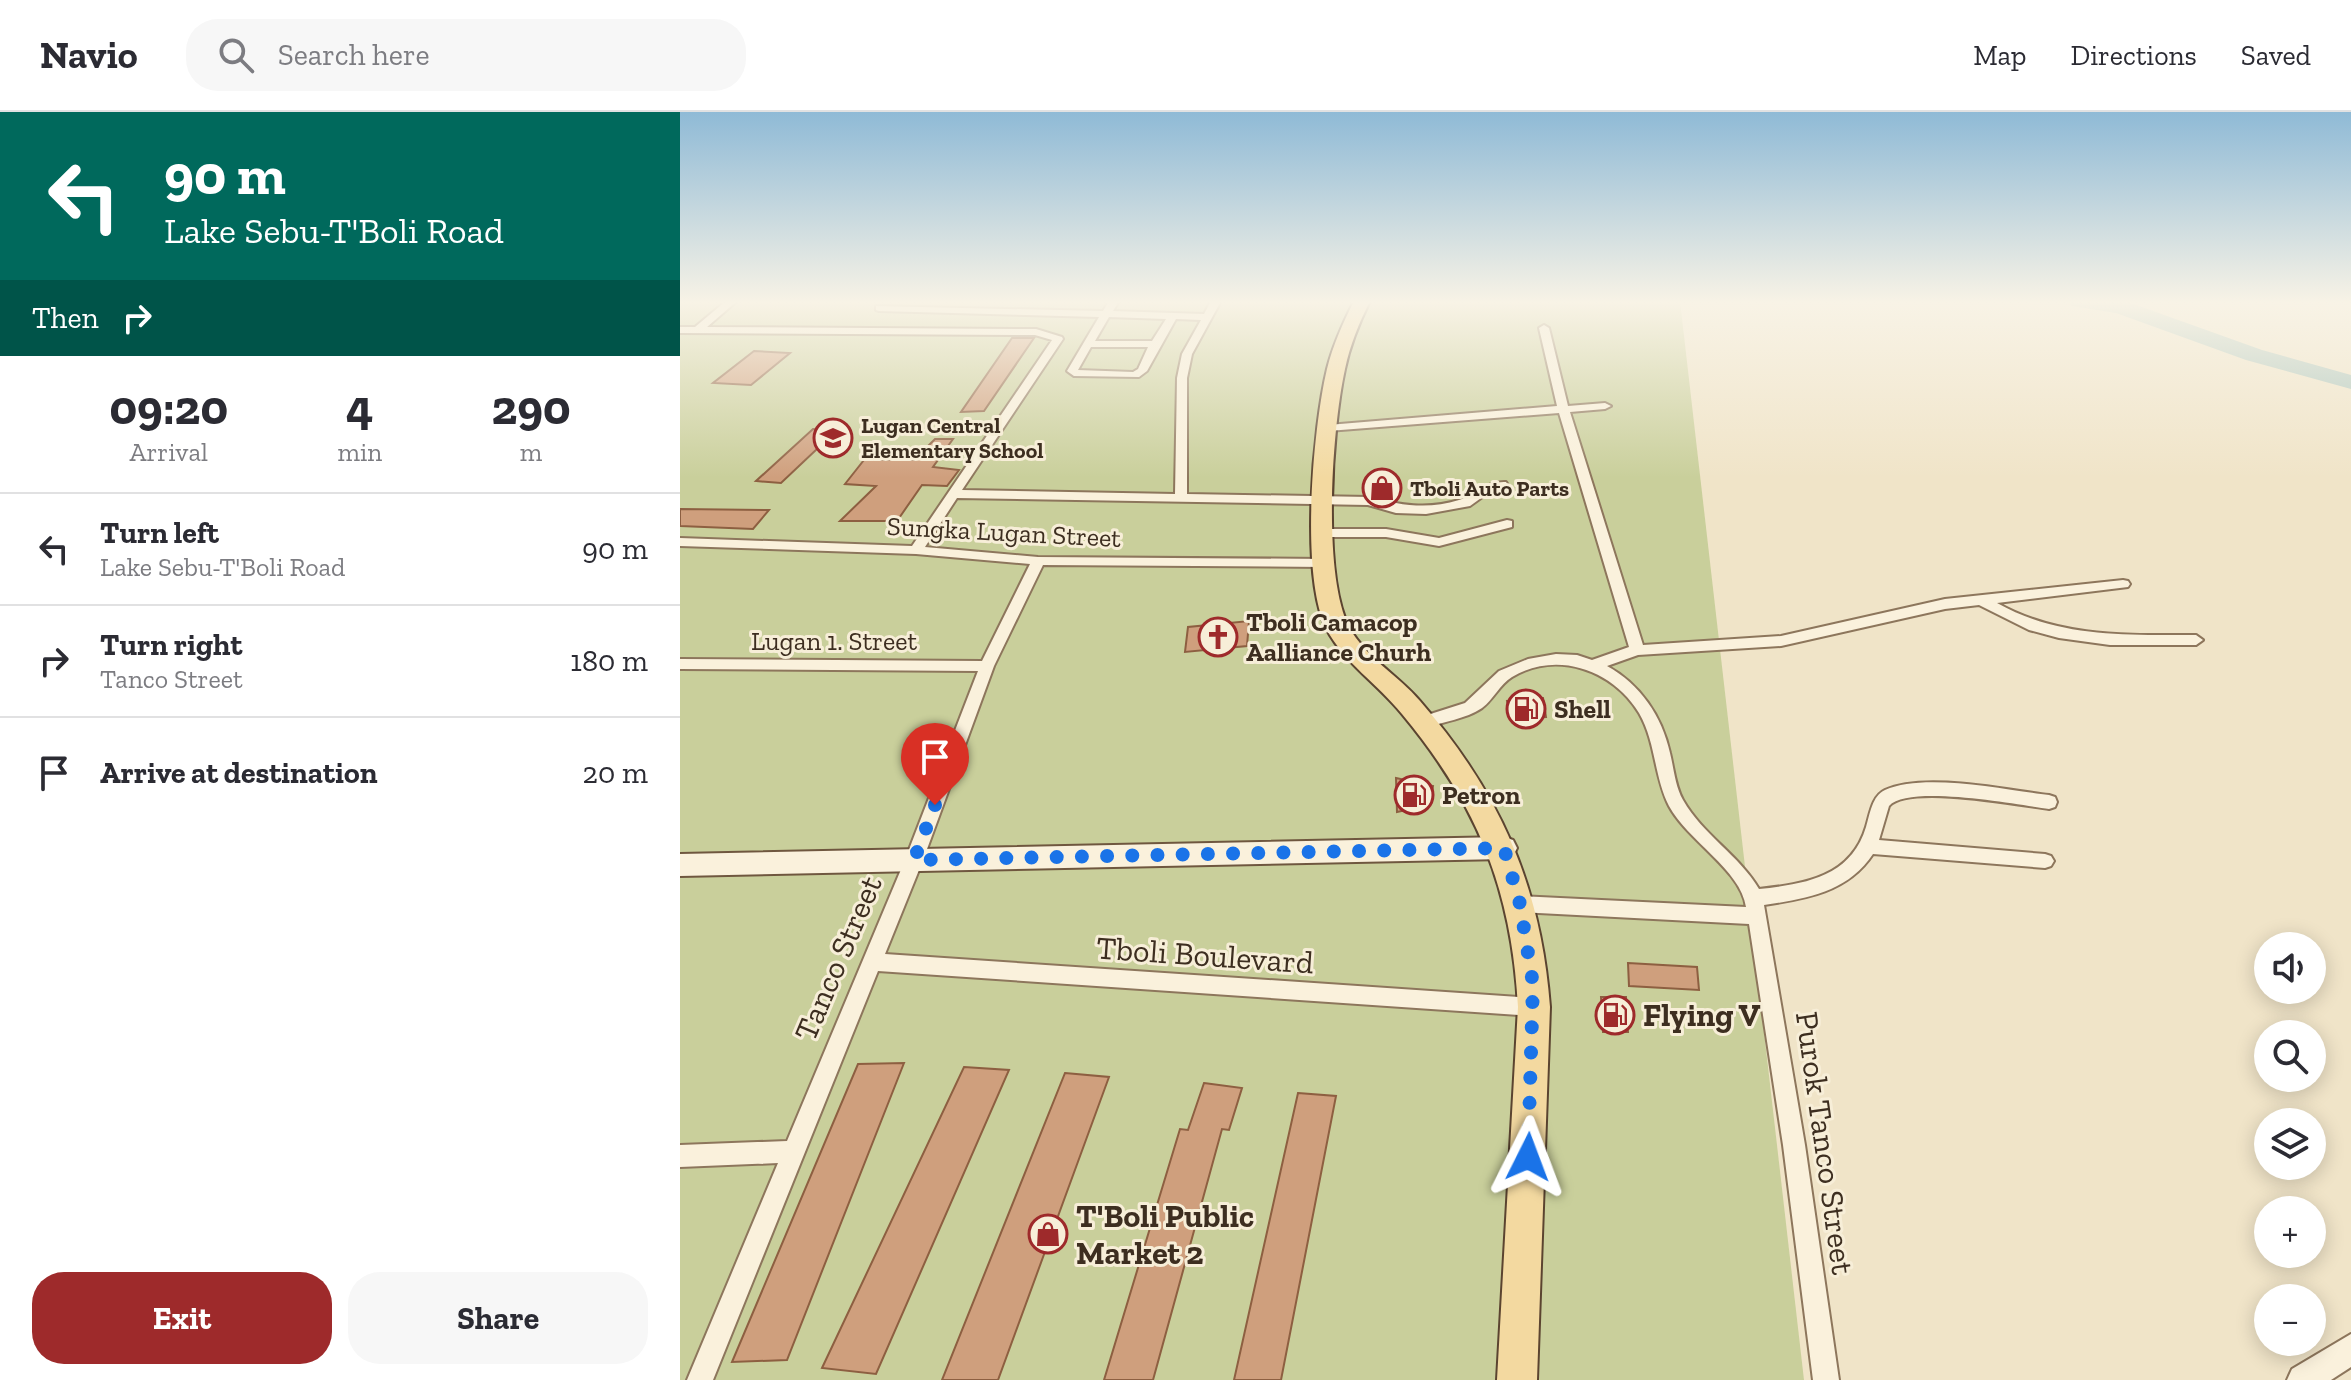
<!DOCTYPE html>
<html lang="en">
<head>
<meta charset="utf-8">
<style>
	:root { --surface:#fff; --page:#f7f7f7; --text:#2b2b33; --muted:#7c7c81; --line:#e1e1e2; --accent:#9e2a2b }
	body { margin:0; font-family:"Zilla Slab",serif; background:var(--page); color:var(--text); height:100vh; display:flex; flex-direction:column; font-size:30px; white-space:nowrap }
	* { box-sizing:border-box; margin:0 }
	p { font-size:26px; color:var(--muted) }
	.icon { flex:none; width:44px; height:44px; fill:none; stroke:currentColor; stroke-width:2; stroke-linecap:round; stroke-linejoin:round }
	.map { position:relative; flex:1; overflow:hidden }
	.side { display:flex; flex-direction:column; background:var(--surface); width:680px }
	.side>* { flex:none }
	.guide { background:#00695c; color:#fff; overflow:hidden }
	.fabs { position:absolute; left:1574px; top:820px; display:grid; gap:16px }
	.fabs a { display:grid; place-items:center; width:72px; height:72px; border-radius:50%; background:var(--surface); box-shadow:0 4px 20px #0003; font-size:40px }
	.pin { position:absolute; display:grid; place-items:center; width:68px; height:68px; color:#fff; margin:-82px -34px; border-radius:50% 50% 50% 0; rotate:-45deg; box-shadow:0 0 8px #0007 }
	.pin .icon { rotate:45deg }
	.me { position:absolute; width:88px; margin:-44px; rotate:3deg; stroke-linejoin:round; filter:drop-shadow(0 0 6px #0008) }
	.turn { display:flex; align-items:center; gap:28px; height:168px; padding:0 32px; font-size:36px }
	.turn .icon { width:104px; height:104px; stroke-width:2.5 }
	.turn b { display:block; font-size:56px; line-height:68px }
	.then { display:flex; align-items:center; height:76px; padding:0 32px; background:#0003; gap:16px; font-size:30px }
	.eta { display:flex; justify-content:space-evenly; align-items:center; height:136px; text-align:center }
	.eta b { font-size:48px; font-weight:700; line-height:56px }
	.cta { display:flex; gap:16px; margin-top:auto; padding:16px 32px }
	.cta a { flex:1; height:92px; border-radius:32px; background:var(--accent); color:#fff; font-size:32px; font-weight:700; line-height:92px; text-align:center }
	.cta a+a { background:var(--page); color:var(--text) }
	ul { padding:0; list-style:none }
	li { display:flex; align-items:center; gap:24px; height:112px; padding:0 32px; border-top:2px solid var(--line) }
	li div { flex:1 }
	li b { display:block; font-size:30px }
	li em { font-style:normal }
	header { display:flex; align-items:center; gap:48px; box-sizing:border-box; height:112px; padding:0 40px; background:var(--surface); border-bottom:2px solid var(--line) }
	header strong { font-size:38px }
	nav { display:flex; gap:44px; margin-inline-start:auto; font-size:28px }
	.search { width:560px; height:72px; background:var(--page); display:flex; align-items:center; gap:20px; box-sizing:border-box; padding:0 28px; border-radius:32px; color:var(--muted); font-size:30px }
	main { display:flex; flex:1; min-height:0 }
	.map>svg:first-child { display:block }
	.green { fill:#c9cf9b }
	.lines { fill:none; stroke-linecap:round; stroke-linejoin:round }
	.river { fill:#a9c4bc; fill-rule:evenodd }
	.building { fill:#cf9f7d; stroke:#8d5f41; stroke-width:2 }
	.minor-casing { stroke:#8d765c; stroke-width:4 }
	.tertiary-casing { stroke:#8d765c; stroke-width:4 }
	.secondary-casing { stroke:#6f573f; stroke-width:4 }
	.primary-casing { stroke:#5b4430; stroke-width:4 }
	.minor { fill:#faf1dc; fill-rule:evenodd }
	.tertiary { fill:#faf1dc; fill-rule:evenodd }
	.secondary { fill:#faf1dc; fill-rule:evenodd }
	.primary { fill:#f3d9a0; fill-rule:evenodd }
	.route { stroke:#1a73e8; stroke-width:14; stroke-dasharray:0 25.2 }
	.labels { text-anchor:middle; stroke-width:6; stroke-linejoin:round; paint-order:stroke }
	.far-poi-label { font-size:22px; font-weight:bold; fill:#3d2e20; stroke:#f7eed8; text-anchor:start }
	.street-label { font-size:26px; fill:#3d2e20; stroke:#f7eed8 }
	.poi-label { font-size:26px; font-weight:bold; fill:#3d2e20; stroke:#f7eed8; text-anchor:start }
	.near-street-label { font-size:32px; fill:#3d2e20; stroke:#f7eed8 }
	.near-poi-label { font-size:32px; font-weight:bold; fill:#3d2e20; stroke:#f7eed8; text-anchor:start }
</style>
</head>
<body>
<header>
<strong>Navio</strong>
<div class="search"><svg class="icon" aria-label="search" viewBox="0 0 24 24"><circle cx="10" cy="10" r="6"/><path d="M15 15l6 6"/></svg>Search here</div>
<nav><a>Map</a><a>Directions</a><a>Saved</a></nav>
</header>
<main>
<section class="side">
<div class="guide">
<div class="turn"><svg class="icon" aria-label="left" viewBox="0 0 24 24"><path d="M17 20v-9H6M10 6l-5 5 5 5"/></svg><div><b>90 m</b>Lake Sebu-T'Boli Road</div></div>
<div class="then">Then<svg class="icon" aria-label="right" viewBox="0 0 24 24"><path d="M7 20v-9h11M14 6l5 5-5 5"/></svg></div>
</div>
<div class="eta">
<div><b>09:20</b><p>Arrival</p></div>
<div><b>4</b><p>min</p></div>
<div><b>290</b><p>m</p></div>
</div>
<ul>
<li><svg class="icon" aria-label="left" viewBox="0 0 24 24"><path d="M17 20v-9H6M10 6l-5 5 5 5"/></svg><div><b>Turn left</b><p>Lake Sebu-T'Boli Road</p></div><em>90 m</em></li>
<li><svg class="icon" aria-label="right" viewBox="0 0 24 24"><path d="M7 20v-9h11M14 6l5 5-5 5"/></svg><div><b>Turn right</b><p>Tanco Street</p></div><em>180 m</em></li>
<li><svg class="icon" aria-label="arrive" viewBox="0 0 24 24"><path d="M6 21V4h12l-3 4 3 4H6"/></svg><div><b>Arrive at destination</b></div><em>20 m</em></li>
</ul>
<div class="cta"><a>Exit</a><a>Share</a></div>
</section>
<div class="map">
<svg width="1671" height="1268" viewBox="0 0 1671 1268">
	<rect width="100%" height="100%" fill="#f0e4c8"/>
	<polygon class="green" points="0,189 1000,189 1124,1268 0,1268"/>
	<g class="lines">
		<polygon class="river" points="1389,189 1448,190 1582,238 1671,263 1671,277 1566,248 1436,201 1392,194"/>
	</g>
	<g class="building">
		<polygon points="332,226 354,226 304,299 281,300"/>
		<polygon points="74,239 110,241 71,273 33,271"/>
		<polygon points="133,317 156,319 101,371 76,369"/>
		<polygon points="255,327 273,327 253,355 279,358 267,374 242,373 217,409 160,409 196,374 165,372 184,348 234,348"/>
		<polygon points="0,397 89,398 73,417 0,414"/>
		<polygon points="569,509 567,534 505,540 508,515"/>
		<polygon points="863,586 866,605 830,607 827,589"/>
		<polygon points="716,666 753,674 750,693 717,700"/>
		<polygon points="948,851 1017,855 1019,878 949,874"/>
		<polygon points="921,885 946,885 948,920 923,920"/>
		<polygon points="224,951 107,1248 52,1250 178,952"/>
		<polygon points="284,955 329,958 196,1262 142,1256"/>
		<polygon points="385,961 429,965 318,1268 262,1268"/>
		<polygon points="524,971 562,976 549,1018 542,1017 473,1268 424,1268 500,1017 508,1018"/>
		<polygon points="618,981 656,984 601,1268 554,1268"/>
	</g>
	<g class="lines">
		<defs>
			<g id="minor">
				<path d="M46 189H57L27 215 356 217 382 225 383 227 282 378 495 382 497 266 502 242 521 208 496 207 467 259 459 265 394 264 387 259 419 205 199 199 196 198V194L423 199 429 189H439L433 199 524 202 531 189H541L512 242 507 266V382L689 385C719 393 748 398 779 388 796 383 806 369 826 370L828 373 808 381 790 394 746 402 716 401 688 393 277 386 245 435 358 445 646 447 653 451 646 455 363 453 314 554 243 748 205 842 854 886 861 888 864 895 861 902 854 904 198 859 33 1268H7L98 1051 0 1055V1033L107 1029 225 748 298 559 0 557V547L302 549 350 452 236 442 0 434V426L232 434 372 228 355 223 0 221V215H15ZM429 205 486 207 472 229H415ZM411 235H468L458 257 453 260 398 258Z"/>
				<path d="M864 213 869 216 888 294 925 291 931 294 925 297 890 300 963 533 1101 524 1265 487 1443 468 1448 469 1450 472 1448 475 1317 491C1379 526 1446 523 1516 523L1523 528 1516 533H1430L1379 526 1349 518 1299 493 1265 497 1101 534 958 543 927 554C960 572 982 604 990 641 994 657 995 674 1003 688 1023 723 1059 743 1079 777 1125 772 1171 765 1186 715 1190 702 1192 684 1205 678 1244 660 1326 678 1369 683L1375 685 1377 690 1375 695 1369 697C1338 693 1229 672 1209 694L1199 728 1365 742 1371 744 1374 749 1371 754 1365 756 1193 742C1168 780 1126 787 1084 793L1125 1033 1159 1268H1133L1103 1033 1069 812 840 800 834 798 831 792 834 786 840 784 1066 795C1061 758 1007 728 989 694 974 665 976 630 959 601 933 558 877 538 832 565 819 573 814 587 802 596 786 607 762 610 744 616L736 610 738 606 785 591 819 559 848 547 876 542 897 543 912 548 949 535 879 301 648 319 642 316 648 313 877 294 859 216Z"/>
				<polygon points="827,408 832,409 832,415 759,434 706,425 645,425 639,421 645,417 706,417 759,426"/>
			</g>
			<polygon id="tertiary" points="1671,1222 1671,1255 1651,1268 1607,1268 1612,1257"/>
			<polygon id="secondary" points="824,725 833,728 837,736 833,744 824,747 0,764 0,742"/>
			<path id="primary" d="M674 189H690C679 211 670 233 665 257 652 316 642 462 669 515 685 545 719 564 740 589 820 681 861 774 870 895L857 1268H817L838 895C832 778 797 692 722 602 698 572 664 551 646 516 620 462 633 316 647 257 653 233 663 211 674 189Z"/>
		</defs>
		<use href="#minor" class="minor-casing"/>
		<use href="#tertiary" class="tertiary-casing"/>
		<use href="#secondary" class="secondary-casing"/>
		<use href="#primary" class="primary-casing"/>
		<use href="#minor" class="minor"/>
		<use href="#tertiary" class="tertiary"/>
		<use href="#secondary" class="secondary"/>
		<use href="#primary" class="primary"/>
	</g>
	<linearGradient id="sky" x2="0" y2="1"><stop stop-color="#8fbad6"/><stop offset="0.52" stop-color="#f8f3e6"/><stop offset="1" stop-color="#f8f3e6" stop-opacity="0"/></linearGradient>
	<rect width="1671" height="366" fill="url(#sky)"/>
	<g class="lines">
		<polyline class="route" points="255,693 234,748 824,736 840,792 853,872 848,1045"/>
	</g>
	<defs>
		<symbol id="school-ring" viewBox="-11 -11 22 22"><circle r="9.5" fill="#f7eed8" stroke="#9e2a2b" stroke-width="1.5"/><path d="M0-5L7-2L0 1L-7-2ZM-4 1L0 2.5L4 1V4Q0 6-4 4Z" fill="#9e2a2b"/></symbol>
		<symbol id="shop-ring" viewBox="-11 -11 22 22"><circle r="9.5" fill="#f7eed8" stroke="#9e2a2b" stroke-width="1.5"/><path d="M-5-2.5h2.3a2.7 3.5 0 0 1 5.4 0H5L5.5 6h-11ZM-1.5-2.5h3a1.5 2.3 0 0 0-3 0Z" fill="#9e2a2b"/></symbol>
		<symbol id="church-ring" viewBox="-11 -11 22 22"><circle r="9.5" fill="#f7eed8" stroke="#9e2a2b" stroke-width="1.5"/><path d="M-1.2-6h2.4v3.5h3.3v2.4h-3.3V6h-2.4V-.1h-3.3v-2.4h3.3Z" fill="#9e2a2b"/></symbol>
		<symbol id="fuel-ring" viewBox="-11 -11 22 22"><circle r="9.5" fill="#f7eed8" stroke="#9e2a2b" stroke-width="1.5"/><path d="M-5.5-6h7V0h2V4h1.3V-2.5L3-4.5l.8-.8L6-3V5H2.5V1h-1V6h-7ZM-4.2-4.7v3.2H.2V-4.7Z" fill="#9e2a2b"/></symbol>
	</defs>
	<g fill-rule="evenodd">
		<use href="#school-ring" x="131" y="304" width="44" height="44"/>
		<use href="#shop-ring" x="680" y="354" width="44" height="44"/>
		<use href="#church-ring" x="516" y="503" width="44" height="44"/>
		<use href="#fuel-ring" x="824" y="575" width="44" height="44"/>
		<use href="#fuel-ring" x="712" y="661" width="44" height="44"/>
		<use href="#fuel-ring" x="913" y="881" width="44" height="44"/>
		<use href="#shop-ring" x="346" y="1100" width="44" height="44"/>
	</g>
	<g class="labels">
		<g class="far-poi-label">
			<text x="181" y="321">Lugan Central<tspan x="181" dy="25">Elementary School</tspan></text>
			<text x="730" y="384">Tboli Auto Parts</text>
		</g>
		<g class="street-label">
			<text transform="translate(324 420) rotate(3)" y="9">Sungka Lugan Street</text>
			<text x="154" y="538">Lugan 1. Street</text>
		</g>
		<g class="poi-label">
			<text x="566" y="519">Tboli Camacop<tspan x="566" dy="30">Aalliance Churh</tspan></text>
			<text x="874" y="606">Shell</text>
			<text x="762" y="692">Petron</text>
		</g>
		<g class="near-street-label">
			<text transform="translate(525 843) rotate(4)" y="11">Tboli Boulevard</text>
			<text transform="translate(158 846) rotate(-67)" y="11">Tanco Street</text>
			<text transform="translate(1145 1031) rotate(82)" y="11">Purok Tanco Street</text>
		</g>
		<g class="near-poi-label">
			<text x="963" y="914">Flying V</text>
			<text x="396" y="1115">T'Boli Public<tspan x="396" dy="37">Market 2</tspan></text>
		</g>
	</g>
</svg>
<div class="fabs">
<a><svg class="icon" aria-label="sound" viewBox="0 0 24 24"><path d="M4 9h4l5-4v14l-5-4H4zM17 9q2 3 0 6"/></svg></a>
<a><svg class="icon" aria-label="search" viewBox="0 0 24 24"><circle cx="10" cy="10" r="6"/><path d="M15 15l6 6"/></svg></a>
<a><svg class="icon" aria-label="layers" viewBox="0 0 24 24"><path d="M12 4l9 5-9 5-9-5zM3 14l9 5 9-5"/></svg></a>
<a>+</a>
<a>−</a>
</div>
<div class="pin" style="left:255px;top:693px;background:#d93025"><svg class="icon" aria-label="arrive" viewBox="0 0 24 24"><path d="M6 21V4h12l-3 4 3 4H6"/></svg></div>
<svg class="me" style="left:848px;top:1045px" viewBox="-20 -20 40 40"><path d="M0-17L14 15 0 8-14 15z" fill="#1a73e8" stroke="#fff" stroke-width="4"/></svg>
</div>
</main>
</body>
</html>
